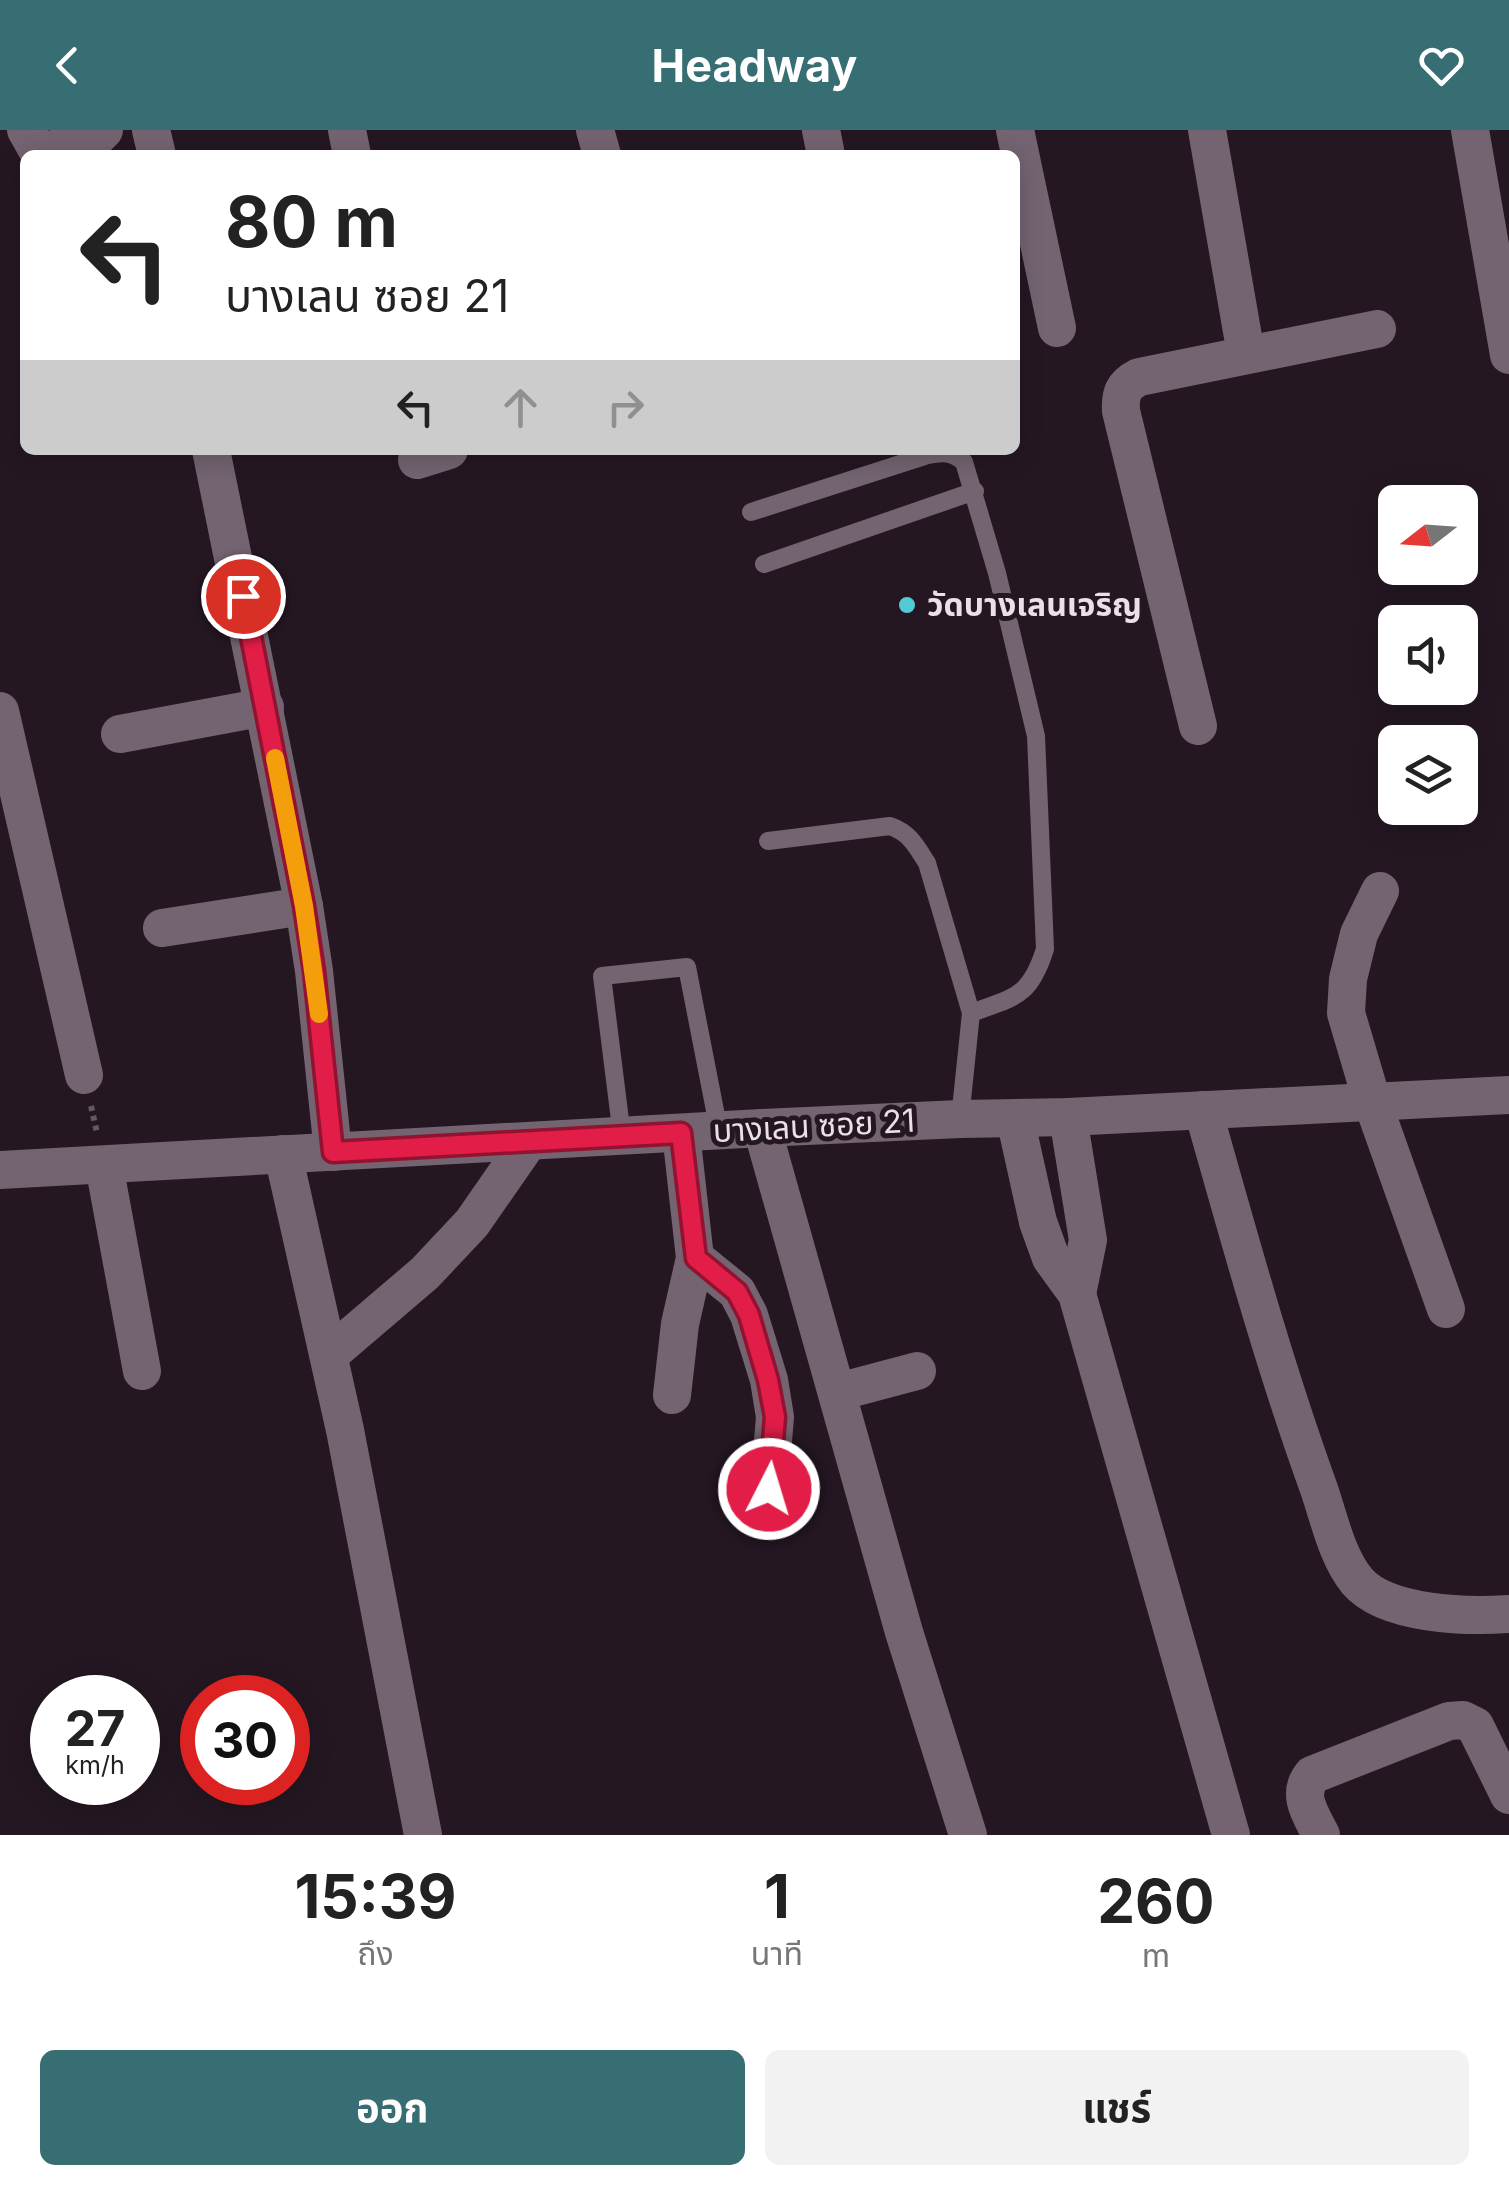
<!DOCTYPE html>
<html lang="th">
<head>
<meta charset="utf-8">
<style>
	:root { --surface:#fff; --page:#f2f2f2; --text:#222; --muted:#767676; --accent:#376e73 }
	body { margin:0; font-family:Inter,"Noto Sans Thai",sans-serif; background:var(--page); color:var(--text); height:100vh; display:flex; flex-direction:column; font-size:38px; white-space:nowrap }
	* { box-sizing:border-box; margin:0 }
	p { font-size:32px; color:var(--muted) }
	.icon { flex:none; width:55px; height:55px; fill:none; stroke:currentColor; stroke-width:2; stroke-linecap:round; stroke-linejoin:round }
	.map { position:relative; height:1705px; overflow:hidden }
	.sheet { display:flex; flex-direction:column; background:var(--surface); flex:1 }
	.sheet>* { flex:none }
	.top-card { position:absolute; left:20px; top:20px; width:1000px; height:305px; border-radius:15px; box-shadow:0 5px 25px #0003; background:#fff; color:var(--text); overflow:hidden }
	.needle { width:65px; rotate:253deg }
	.buttons { position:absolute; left:1378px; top:355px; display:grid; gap:20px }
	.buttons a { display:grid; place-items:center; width:100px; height:100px; border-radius:15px; background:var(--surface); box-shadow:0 5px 25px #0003; font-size:50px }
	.speed { position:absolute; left:30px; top:1545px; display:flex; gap:20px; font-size:50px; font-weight:700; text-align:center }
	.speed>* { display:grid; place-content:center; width:130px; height:130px; border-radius:50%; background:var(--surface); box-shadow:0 5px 25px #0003; line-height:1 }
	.speed small { font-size:25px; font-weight:400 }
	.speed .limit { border:15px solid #d22; background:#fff; color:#111 }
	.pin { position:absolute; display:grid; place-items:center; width:85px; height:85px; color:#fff; margin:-42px; border:5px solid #fff; border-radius:50%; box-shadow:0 2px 10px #0007 }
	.me { position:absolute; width:110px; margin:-55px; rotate:5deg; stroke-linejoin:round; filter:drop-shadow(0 0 8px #0008) }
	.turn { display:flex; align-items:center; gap:35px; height:210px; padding:0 40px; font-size:45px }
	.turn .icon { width:130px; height:130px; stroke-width:2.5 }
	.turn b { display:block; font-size:70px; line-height:85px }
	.lanes { display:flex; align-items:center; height:95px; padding:0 40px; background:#0003; justify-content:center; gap:50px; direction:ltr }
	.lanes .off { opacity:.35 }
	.eta { display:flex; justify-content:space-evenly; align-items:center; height:170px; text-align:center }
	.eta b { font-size:60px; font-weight:700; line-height:70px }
	.action { display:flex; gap:20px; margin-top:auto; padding:20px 40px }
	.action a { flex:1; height:115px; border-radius:15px; background:var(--accent); color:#fff; font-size:40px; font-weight:700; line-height:115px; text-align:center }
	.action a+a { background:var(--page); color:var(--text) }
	header { display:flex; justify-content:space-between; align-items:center; height:130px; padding:0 40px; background:var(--accent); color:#fff; font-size:45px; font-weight:700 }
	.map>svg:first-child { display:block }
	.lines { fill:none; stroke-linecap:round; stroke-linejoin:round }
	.path { stroke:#635761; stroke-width:6; stroke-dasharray:5 5; stroke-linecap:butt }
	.lane { stroke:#746472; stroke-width:18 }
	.street { stroke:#746472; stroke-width:38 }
	.route-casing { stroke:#92132f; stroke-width:25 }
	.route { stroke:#e11d48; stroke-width:18 }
	.slow { stroke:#f59e0b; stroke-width:18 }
	.poi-dot { fill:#51ccd5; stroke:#241722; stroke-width:4 }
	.labels { text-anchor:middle; stroke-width:10; stroke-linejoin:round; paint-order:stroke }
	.poi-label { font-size:32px; font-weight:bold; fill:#eae0e8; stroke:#241722; text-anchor:start }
	.street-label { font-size:32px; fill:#eae0e8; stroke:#241722 }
</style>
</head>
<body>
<header><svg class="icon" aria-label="back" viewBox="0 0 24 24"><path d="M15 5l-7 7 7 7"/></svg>Headway<svg class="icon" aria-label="heart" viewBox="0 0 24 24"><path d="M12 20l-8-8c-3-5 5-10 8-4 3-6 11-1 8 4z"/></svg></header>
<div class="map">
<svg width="1509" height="1705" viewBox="0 0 1509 1705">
	<rect width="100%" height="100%" fill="#241722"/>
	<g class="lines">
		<polyline class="path" points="91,976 97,1003"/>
		<g class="lane">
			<path d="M751 382 928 325C943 322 952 322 964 332L997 443 1036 606 1045 819C1030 867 1015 867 971 883"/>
			<polyline points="764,434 975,361"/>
			<path d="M768 711 890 696C910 703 916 716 927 733L971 883 960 989"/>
			<polyline points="622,1006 602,846 687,837 719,1001"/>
		</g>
		<g class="street">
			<polyline points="26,0 39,23 97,7 104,0"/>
			<polyline points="151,0 157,25"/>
			<polyline points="347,0 352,25"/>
			<polyline points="595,0 602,25"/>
			<polyline points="821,0 826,25"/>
			<polyline points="1015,0 1057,198"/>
			<polyline points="1207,0 1246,224"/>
			<polyline points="1470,0 1509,225"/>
			<polyline points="211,320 304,776 314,841 333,1022"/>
			<polyline points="417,330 449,320"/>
			<polyline points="0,581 84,945"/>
			<path d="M1198 596 1121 281C1120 264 1123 255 1139 247L1377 199"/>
			<polyline points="120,604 265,577"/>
			<polyline points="1380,761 1359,804 1348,849 1346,883 1372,971 1446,1179"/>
			<polyline points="162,798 304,776"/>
			<path d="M1203 980C1239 1107 1274 1235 1319 1359 1329 1388 1337 1427 1357 1451 1386 1485 1467 1487 1509 1484"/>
			<polyline points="1068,987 1088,1110 1077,1164"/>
			<polyline points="1015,988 1038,1092 1051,1128 1077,1164 1231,1705"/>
			<polyline points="762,998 904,1502 968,1705"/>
			<polyline points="283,1024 345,1300 423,1705"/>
			<polyline points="104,1035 142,1241"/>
			<polyline points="0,1040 762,998 960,989 1068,987 1509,965"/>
			<polyline points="695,1128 737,1162 749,1185 769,1250 775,1287 769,1359"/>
			<polyline points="329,1225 425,1143 472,1093 529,1011"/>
			<polyline points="838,1262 917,1241"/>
			<polyline points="672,1265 680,1194 695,1128 681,1003"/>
			<path d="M1321 1705C1311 1685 1296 1665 1312 1645L1449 1591 1463 1590 1475 1596 1509 1665"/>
		</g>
	</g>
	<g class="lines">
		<defs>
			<polyline id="route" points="243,466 304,776 314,841 333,1022 681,1003 696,1128 737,1162 749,1185 768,1250 775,1287 769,1359"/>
		</defs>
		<use href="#route" class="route-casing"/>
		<use href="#route" class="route"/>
		<polyline class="slow" points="275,628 304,776 319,884"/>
	</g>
	<circle class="poi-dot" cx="907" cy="475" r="10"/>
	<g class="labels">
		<g class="poi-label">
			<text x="927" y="486">วัดบางเลนเจริญ</text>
		</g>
		<g class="street-label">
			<text transform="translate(814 996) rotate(-3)" y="11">บางเลน ซอย 21</text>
		</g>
	</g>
</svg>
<div class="buttons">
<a><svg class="needle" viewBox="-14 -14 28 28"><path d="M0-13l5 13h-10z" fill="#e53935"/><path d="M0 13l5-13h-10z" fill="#767676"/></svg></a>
<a><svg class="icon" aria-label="sound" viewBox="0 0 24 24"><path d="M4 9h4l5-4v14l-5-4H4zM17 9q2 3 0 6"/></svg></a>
<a><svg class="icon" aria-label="layers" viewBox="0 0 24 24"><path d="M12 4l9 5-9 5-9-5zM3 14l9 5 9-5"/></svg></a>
</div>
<div class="speed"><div>27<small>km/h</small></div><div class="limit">30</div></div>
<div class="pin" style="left:243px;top:466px;background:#d93025"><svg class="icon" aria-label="arrive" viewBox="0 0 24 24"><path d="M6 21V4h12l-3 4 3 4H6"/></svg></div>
<svg class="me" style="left:769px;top:1359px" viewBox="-20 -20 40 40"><circle r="17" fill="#e11d48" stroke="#fff" stroke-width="3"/><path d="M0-11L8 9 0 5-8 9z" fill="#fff"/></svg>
<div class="top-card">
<div class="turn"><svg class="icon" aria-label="left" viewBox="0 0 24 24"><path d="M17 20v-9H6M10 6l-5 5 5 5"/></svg><div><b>80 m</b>บางเลน ซอย 21</div></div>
<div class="lanes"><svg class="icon" aria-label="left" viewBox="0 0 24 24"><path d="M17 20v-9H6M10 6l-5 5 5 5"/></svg><svg class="icon off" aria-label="ahead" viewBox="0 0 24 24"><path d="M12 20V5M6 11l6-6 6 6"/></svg><svg class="icon off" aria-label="right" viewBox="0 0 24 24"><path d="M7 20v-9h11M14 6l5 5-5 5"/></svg></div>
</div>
</div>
<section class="sheet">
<div class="eta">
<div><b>15:39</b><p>ถึง</p></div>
<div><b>1</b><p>นาที</p></div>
<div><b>260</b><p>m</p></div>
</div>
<div class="action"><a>ออก</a><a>แชร์</a></div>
</section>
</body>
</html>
